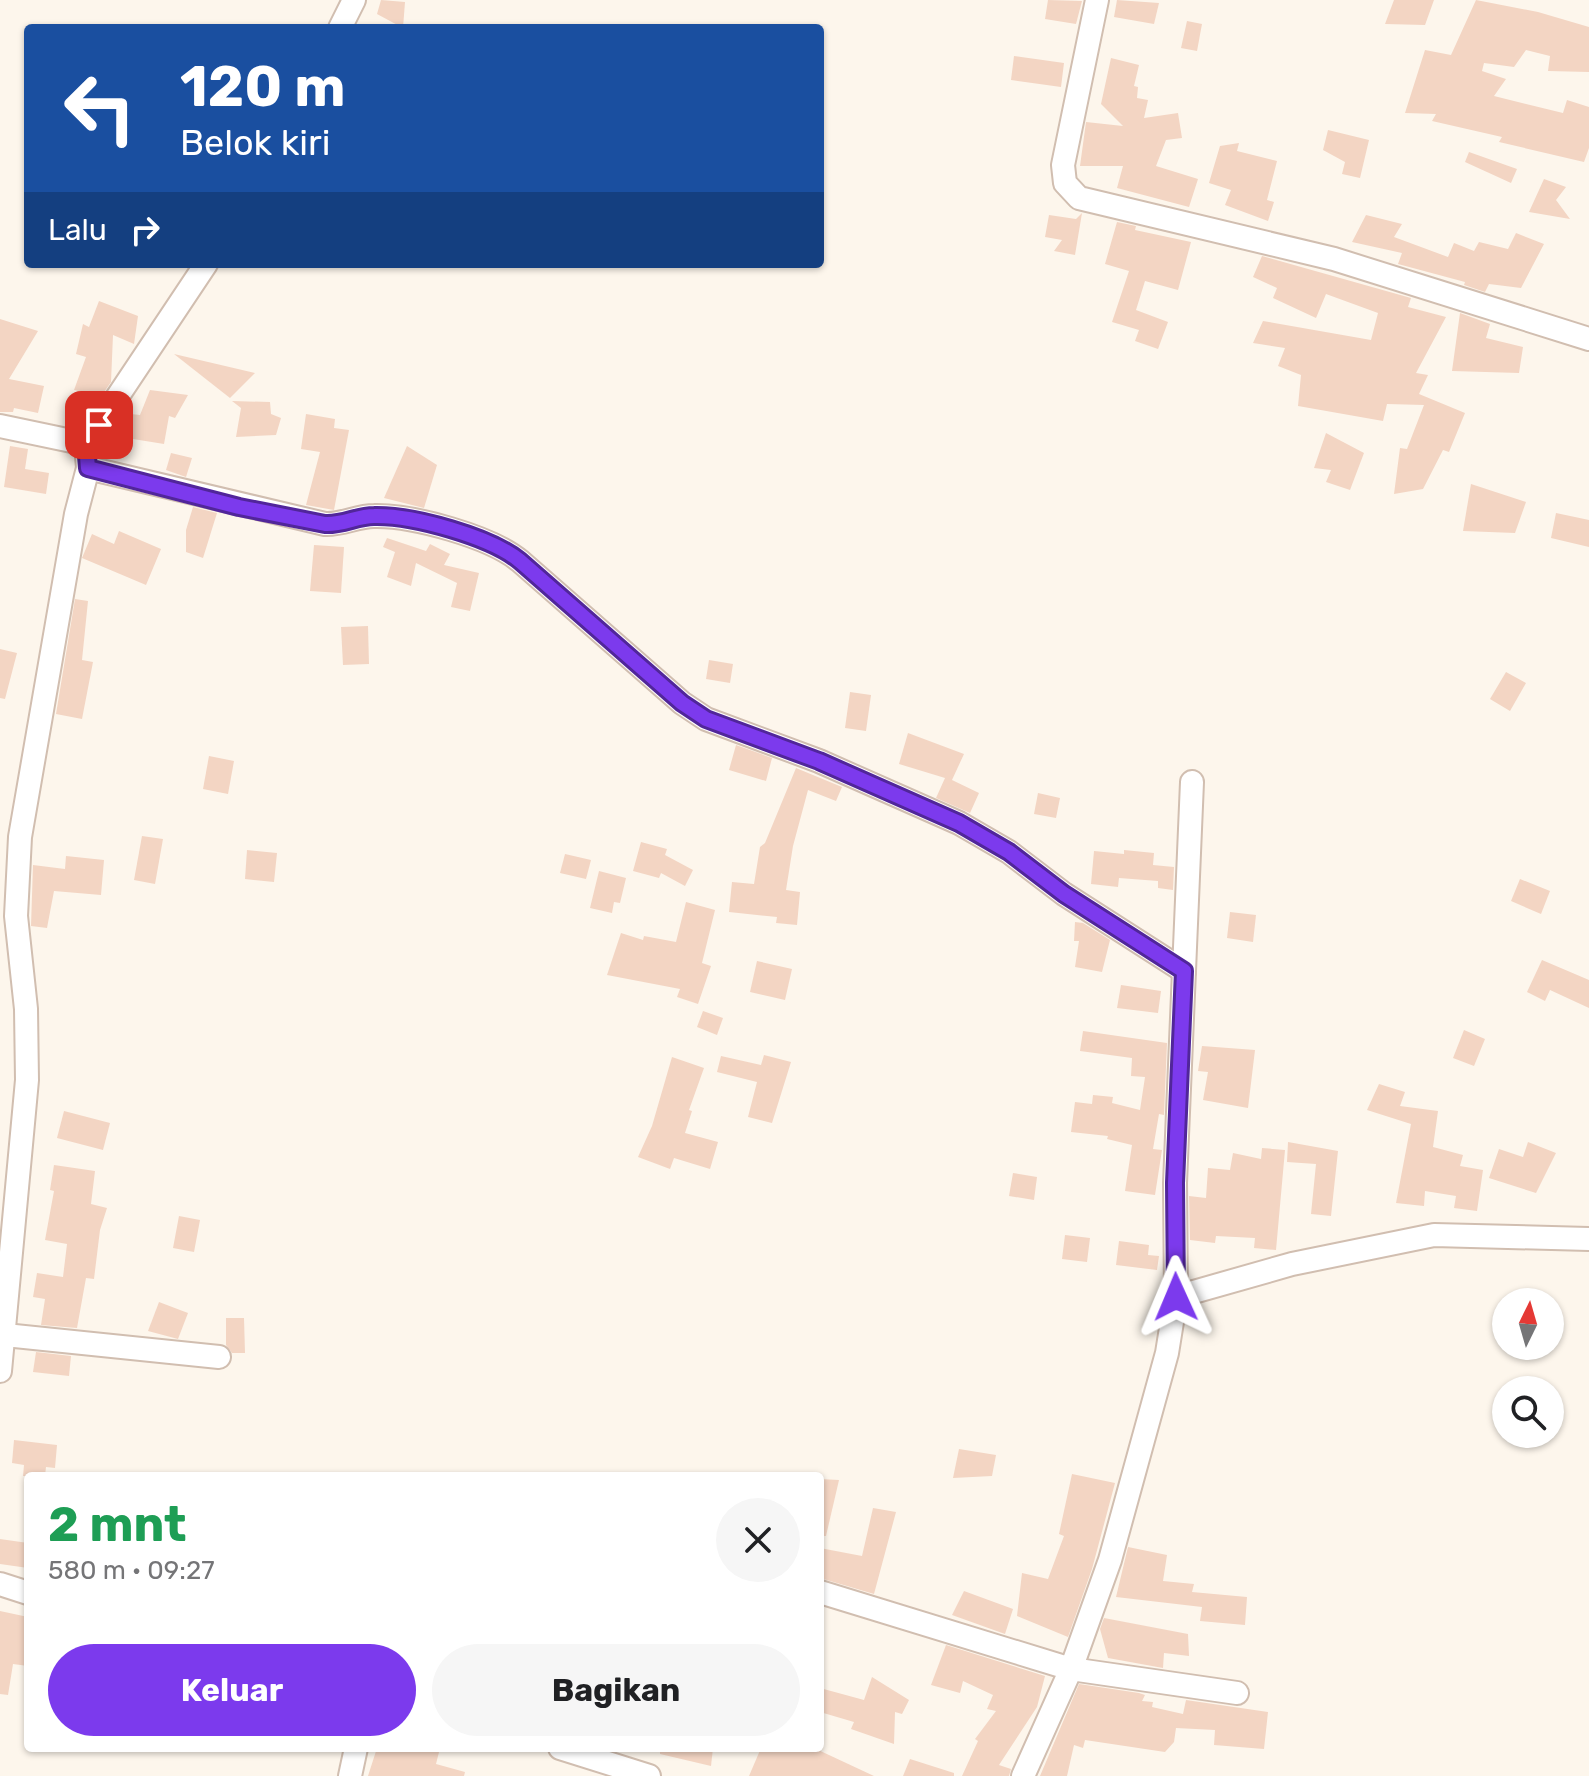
<!DOCTYPE html>
<html lang="id">
<head>
<meta charset="utf-8">
<style>
	:root { --surface:#fff; --page:#f6f6f6; --text:#202124; --muted:#757577; --accent:#7c3aed }
	body { margin:0; font-family:Rubik,sans-serif; background:var(--page); color:var(--text); height:100vh; display:flex; flex-direction:column; font-size:30px; white-space:nowrap }
	* { box-sizing:border-box; margin:0 }
	p { font-size:26px; color:var(--muted) }
	.icon { flex:none; width:44px; height:44px; fill:none; stroke:currentColor; stroke-width:2; stroke-linecap:round; stroke-linejoin:round }
	.map { position:relative; flex:1; overflow:hidden }
	.panel { position:absolute; left:24px; top:1472px; width:800px; height:280px; display:flex; flex-direction:column; background:var(--surface); border-radius:8px; box-shadow:0 2px 6px #0004 }
	.panel>* { flex:none }
	.hud { position:absolute; left:24px; top:24px; width:800px; height:244px; border-radius:8px; box-shadow:0 2px 6px #0004; background:#1a4fa0; color:#fff; overflow:hidden }
	.needle { width:52px; rotate:5deg }
	.buttons { position:absolute; left:1492px; top:1288px; display:grid; gap:16px }
	.buttons a { display:grid; place-items:center; width:72px; height:72px; border-radius:50%; background:var(--surface); box-shadow:0 2px 6px #0004; font-size:40px }
	.pin { position:absolute; display:grid; place-items:center; width:68px; height:68px; color:#fff; margin:-34px; border-radius:16px; box-shadow:0 4px 12px #0006 }
	.me { position:absolute; width:88px; margin:-44px; rotate:359deg; stroke-linejoin:round; filter:drop-shadow(0 0 6px #0008) }
	.turn { display:flex; align-items:center; gap:28px; height:168px; padding:0 24px; font-size:36px }
	.turn .icon { width:104px; height:104px; stroke-width:2.5 }
	.turn b { display:block; font-size:56px; line-height:68px }
	.then { display:flex; align-items:center; height:76px; padding:0 24px; background:#0003; gap:16px; font-size:30px }
	.round { display:grid; place-items:center; flex:none; width:84px; height:84px; border-radius:42px; background:var(--page) }
	.headline { display:flex; align-items:center; justify-content:space-between; height:136px; padding:0 24px }
	h1 { font-size:48px; font-weight:700; line-height:60px; color:#1e9e55 }
	.cta { display:flex; gap:16px; margin-top:auto; padding:16px 24px }
	.cta a { flex:1; height:92px; border-radius:48px; background:var(--accent); color:#fff; font-size:32px; font-weight:700; line-height:92px; text-align:center }
	.cta a+a { background:var(--page); color:var(--text) }
	.map>svg:first-child { display:block }
	.building { fill:#f3d5c3 }
	.lines { fill:none; stroke-linecap:round; stroke-linejoin:round }
	.minor-casing { stroke:#d1beb0; stroke-width:26 }
	.minor { stroke:#fff; stroke-width:22 }
	.route-casing { stroke:#51269a; stroke-width:20 }
	.route { stroke:#7c3aed; stroke-width:14 }
</style>
</head>
<body>
<div class="map">
<svg width="1589" height="1776" viewBox="0 0 1589 1776">
	<rect width="100%" height="100%" fill="#fdf6ec"/>
	<g class="building">
		<polygon points="381,0 405,2 403,28 377,14"/>
		<polygon points="1048,0 1082,1 1076,24 1045,19"/>
		<polygon points="1117,0 1159,3 1154,24 1114,17"/>
		<polygon points="1394,0 1434,0 1425,25 1385,24"/>
		<polygon points="1476,0 1538,12 1589,27 1589,72 1548,71 1550,56 1526,50 1514,67 1484,63 1482,71 1506,79 1494,96 1563,113 1567,100 1589,107 1589,148 1584,162 1499,142 1502,137 1432,121 1436,114 1405,113 1425,50 1451,55"/>
		<polygon points="1187,21 1202,24 1197,51 1181,48"/>
		<polygon points="1014,56 1064,63 1061,87 1011,80"/>
		<polygon points="1111,58 1139,65 1134,86 1138,87 1137,98 1148,100 1144,118 1178,113 1182,138 1166,140 1156,166 1198,179 1189,207 1117,188 1123,166 1080,166 1086,122 1123,126 1101,104"/>
		<polygon points="1328,130 1369,140 1360,178 1342,174 1345,162 1323,150"/>
		<polygon points="1239,143 1237,151 1277,161 1267,200 1274,202 1268,221 1225,205 1231,190 1209,183 1220,146"/>
		<polygon points="1469,152 1517,169 1511,183 1465,162"/>
		<polygon points="1544,179 1566,187 1556,200 1570,219 1529,212"/>
		<polygon points="1082,213 1075,255 1054,251 1062,240 1045,237 1049,215 1076,219"/>
		<polygon points="1366,215 1402,224 1394,237 1448,257 1454,243 1474,251 1479,242 1508,249 1516,233 1544,244 1521,288 1489,284 1485,292 1464,285 1465,282 1398,264 1402,253 1352,242"/>
		<polygon points="1117,222 1136,226 1135,230 1191,242 1178,290 1145,281 1136,310 1168,322 1158,349 1135,341 1139,330 1112,322 1129,271 1105,264"/>
		<polygon points="1262,256 1411,298 1408,307 1446,317 1416,373 1428,375 1419,394 1465,413 1449,452 1443,450 1423,489 1394,494 1400,448 1407,449 1424,405 1387,404 1383,421 1298,406 1301,375 1278,366 1285,348 1253,343 1263,321 1371,340 1378,313 1326,294 1316,318 1273,298 1277,288 1253,277"/>
		<polygon points="99,301 138,316 134,344 113,335 111,382 102,395 74,390 86,357 76,354 83,324 89,327"/>
		<polygon points="1460,313 1490,324 1486,338 1523,347 1519,373 1452,371"/>
		<polygon points="0,319 38,331 9,379 44,386 38,413 14,408 13,412 0,412"/>
		<polygon points="174,354 255,373 230,398"/>
		<polygon points="150,390 188,395 175,418 169,416 164,444 127,438 131,414 140,415"/>
		<polygon points="232,401 270,402 271,414 281,418 276,435 236,437 241,408"/>
		<polygon points="306,414 335,419 334,428 349,430 334,510 306,505 320,452 301,449"/>
		<polygon points="1326,433 1364,453 1350,490 1326,482 1331,470 1314,468"/>
		<polygon points="10,446 28,449 25,469 49,473 46,494 4,487"/>
		<polygon points="407,446 437,465 424,508 384,498"/>
		<polygon points="171,453 192,458 186,477 166,470"/>
		<polygon points="1471,484 1526,502 1515,533 1463,531"/>
		<polygon points="193,507 217,513 203,558 186,552 186,530"/>
		<polygon points="1556,513 1589,520 1589,547 1551,538"/>
		<polygon points="119,531 161,549 146,585 82,558 92,534 114,544"/>
		<polygon points="387,538 426,551 430,544 450,554 444,565 479,573 470,611 451,607 457,583 416,563 411,586 387,577 395,552 383,547"/>
		<polygon points="314,545 344,547 341,593 310,591"/>
		<polygon points="75,599 88,601 82,660 93,662 82,719 56,714"/>
		<polygon points="368,626 369,664 343,665 341,627"/>
		<polygon points="0,649 17,653 5,699 0,698"/>
		<polygon points="709,660 733,664 730,683 706,679"/>
		<polygon points="1506,672 1526,683 1510,711 1490,699"/>
		<polygon points="850,692 871,695 866,731 845,728"/>
		<polygon points="908,733 964,754 952,780 979,793 970,813 936,798 945,778 899,764"/>
		<polygon points="736,745 772,758 766,781 729,770"/>
		<polygon points="209,756 234,761 228,794 203,789"/>
		<polygon points="796,768 842,787 836,801 808,790 793,846 786,890 800,892 797,925 776,923 777,917 729,912 732,882 754,884 760,847 765,843"/>
		<polygon points="1038,793 1060,798 1056,818 1034,814"/>
		<polygon points="142,836 163,839 155,884 134,880"/>
		<polygon points="641,842 667,849 665,855 693,870 685,886 661,873 659,878 633,871"/>
		<polygon points="247,850 277,853 274,882 245,879"/>
		<polygon points="1124,850 1154,853 1153,865 1174,867 1173,890 1158,888 1158,881 1119,878 1118,887 1091,884 1094,851 1124,854"/>
		<polygon points="565,854 591,860 586,879 560,873"/>
		<polygon points="66,856 104,860 101,895 54,891 47,928 31,926 33,865 65,869"/>
		<polygon points="599,871 626,878 620,903 614,902 612,913 590,908"/>
		<polygon points="1520,879 1550,891 1541,914 1511,901"/>
		<polygon points="686,902 715,910 702,963 711,966 698,1004 677,997 680,989 607,975 621,933 643,940 644,936 676,942"/>
		<polygon points="1230,912 1256,915 1253,942 1227,938"/>
		<polygon points="1075,922 1083,923 1110,940 1102,972 1075,967 1079,941 1074,941"/>
		<polygon points="1542,960 1589,980 1589,1008 1550,990 1545,1001 1527,992"/>
		<polygon points="757,961 792,969 785,1000 750,992"/>
		<polygon points="1121,985 1161,991 1158,1013 1117,1008"/>
		<polygon points="703,1011 723,1018 717,1035 697,1027"/>
		<polygon points="1464,1030 1485,1039 1474,1066 1453,1058"/>
		<polygon points="1083,1031 1167,1043 1164,1115 1159,1114 1153,1149 1162,1150 1155,1195 1125,1191 1132,1145 1107,1139 1108,1136 1071,1132 1075,1102 1092,1104 1093,1095 1113,1097 1112,1103 1140,1110 1145,1077 1131,1076 1132,1058 1080,1051"/>
		<polygon points="1202,1046 1255,1050 1248,1108 1203,1100 1208,1072 1198,1071"/>
		<polygon points="764,1055 791,1062 772,1123 748,1117 757,1082 717,1072 721,1056 761,1065"/>
		<polygon points="672,1057 704,1068 689,1110 692,1111 685,1133 718,1142 710,1169 674,1158 670,1169 638,1157 652,1126"/>
		<polygon points="1379,1084 1405,1092 1400,1106 1438,1111 1433,1147 1463,1155 1460,1166 1483,1170 1477,1211 1454,1208 1456,1196 1425,1191 1424,1206 1396,1203 1411,1124 1367,1110"/>
		<polygon points="64,1111 110,1123 103,1150 57,1138"/>
		<polygon points="1288,1142 1338,1151 1331,1216 1311,1214 1316,1164 1287,1162"/>
		<polygon points="1528,1142 1556,1153 1536,1193 1489,1178 1499,1149 1523,1157"/>
		<polygon points="1262,1148 1285,1150 1276,1250 1254,1248 1255,1238 1216,1236 1215,1243 1190,1240 1189,1196 1206,1198 1208,1168 1230,1170 1233,1153 1261,1159"/>
		<polygon points="54,1165 95,1171 91,1204 107,1208 100,1230 94,1279 86,1278 77,1328 41,1325 45,1299 33,1297 37,1273 63,1277 67,1244 45,1240 54,1191 50,1190"/>
		<polygon points="1013,1173 1037,1177 1034,1200 1009,1196"/>
		<polygon points="179,1216 200,1220 194,1252 173,1248"/>
		<polygon points="1065,1235 1090,1238 1087,1262 1062,1259"/>
		<polygon points="1119,1241 1149,1245 1148,1255 1159,1256 1157,1270 1116,1265"/>
		<polygon points="159,1302 188,1313 178,1339 148,1331"/>
		<polygon points="226,1318 244,1318 245,1353 232,1353 226,1345"/>
		<polygon points="36,1352 71,1356 69,1376 33,1372"/>
		<polygon points="14,1440 57,1445 55,1468 46,1467 45,1476 23,1476 24,1465 12,1463"/>
		<polygon points="959,1449 996,1455 992,1476 953,1478"/>
		<polygon points="1072,1474 1115,1483 1092,1569 1068,1637 1017,1616 1022,1573 1048,1579 1064,1536 1059,1534"/>
		<polygon points="820,1479 839,1480 826,1536 820,1536"/>
		<polygon points="873,1508 896,1512 874,1594 820,1578 820,1548 862,1556"/>
		<polygon points="0,1539 28,1543 28,1568 0,1564"/>
		<polygon points="1128,1547 1167,1555 1163,1581 1194,1584 1192,1592 1247,1597 1245,1625 1200,1621 1202,1607 1116,1597"/>
		<polygon points="964,1591 1013,1609 1005,1634 952,1615"/>
		<polygon points="0,1611 28,1617 28,1666 13,1664 8,1695 0,1694"/>
		<polygon points="1104,1618 1188,1634 1189,1656 1164,1653 1163,1668 1108,1658 1100,1629"/>
		<polygon points="946,1645 1045,1676 1037,1707 999,1765 1011,1769 1009,1776 962,1776 978,1741 975,1739 996,1711 987,1709 993,1695 963,1681 960,1693 931,1685"/>
		<polygon points="872,1677 909,1700 902,1714 895,1712 894,1744 851,1729 854,1722 820,1712 820,1688 864,1700"/>
		<polygon points="1079,1684 1139,1693 1145,1695 1142,1701 1153,1702 1152,1707 1183,1714 1186,1700 1268,1712 1264,1749 1214,1745 1215,1730 1176,1728 1174,1742 1165,1752 1085,1740 1083,1748 1074,1745 1067,1776 1040,1776"/>
		<polygon points="377,1748 440,1748 436,1764 465,1772 464,1776 368,1776"/>
		<polygon points="660,1748 713,1748 711,1766 660,1754"/>
		<polygon points="761,1748 814,1748 874,1776 749,1776"/>
		<polygon points="910,1759 954,1773 954,1776 903,1776"/>
	</g>
	<g class="lines">
		<defs>
			<g id="minor">
				<polyline points="1097,0 1063,165 1065,183 1079,198 1334,259 1589,339"/>
				<polyline points="340,28 354,0"/>
				<polyline points="0,426 86,444"/>
				<path d="M88 468 325 524C342 525 357 516 374 516 413 515 491 537 520 561L682 703 706 719 819 761 959 823 1009 852 1064 894 1184 971"/>
				<polyline points="1176,1297 1175,1183 1192,782"/>
				<polyline points="5,1335 219,1357"/>
				<polyline points="0,1371 27,1080 26,1009 16,916 20,837 76,514 88,468 86,444 206,264"/>
				<polyline points="0,1584 28,1593"/>
				<polyline points="820,1592 1071,1669 1237,1693"/>
				<polyline points="560,1748 649,1776"/>
				<polyline points="350,1776 356,1748"/>
				<polyline points="1023,1776 1071,1669 1110,1560 1167,1353 1176,1297 1292,1264 1434,1235 1589,1239"/>
			</g>
		</defs>
		<use href="#minor" class="minor-casing"/>
		<use href="#minor" class="minor"/>
	</g>
	<g class="lines">
		<defs>
			<path id="route" d="M99 425 86 444 88 468 239 507 325 524C343 525 357 516 374 516 413 515 491 537 520 561L682 703 706 719 819 761 959 823 1009 852 1064 894 1184 971 1175 1183 1176 1297"/>
		</defs>
		<use href="#route" class="route-casing"/>
		<use href="#route" class="route"/>
	</g>
</svg>
<div class="buttons">
<a><svg class="needle" viewBox="-14 -14 28 28"><path d="M0-13l5 13h-10z" fill="#e53935"/><path d="M0 13l5-13h-10z" fill="#757577"/></svg></a>
<a><svg class="icon" aria-label="search" viewBox="0 0 24 24"><circle cx="10" cy="10" r="6"/><path d="M15 15l6 6"/></svg></a>
</div>
<div class="pin" style="left:99px;top:425px;background:#d93025"><svg class="icon" aria-label="arrive" viewBox="0 0 24 24"><path d="M6 21V4h12l-3 4 3 4H6"/></svg></div>
<svg class="me" style="left:1176px;top:1297px" viewBox="-20 -20 40 40"><path d="M0-17L14 15 0 8-14 15z" fill="#7c3aed" stroke="#fff" stroke-width="4"/></svg>
<div class="hud">
<div class="turn"><svg class="icon" aria-label="left" viewBox="0 0 24 24"><path d="M17 20v-9H6M10 6l-5 5 5 5"/></svg><div><b>120 m</b>Belok kiri</div></div>
<div class="then">Lalu<svg class="icon" aria-label="right" viewBox="0 0 24 24"><path d="M7 20v-9h11M14 6l5 5-5 5"/></svg></div>
</div>
<section class="panel">
<div class="headline"><div><h1>2 mnt</h1><p>580 m · 09:27</p></div><a class="round"><svg class="icon" aria-label="close" viewBox="0 0 24 24"><path d="M6 6l12 12M18 6L6 18"/></svg></a></div>
<div class="cta"><a>Keluar</a><a>Bagikan</a></div>
</section>
</div>
</body>
</html>
